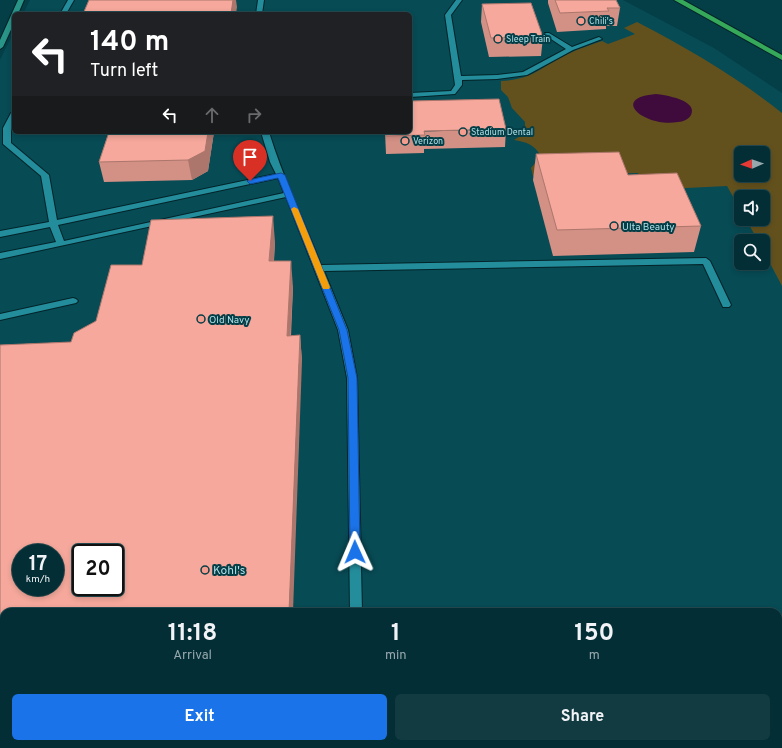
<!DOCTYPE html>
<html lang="en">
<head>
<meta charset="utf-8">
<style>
	:root { --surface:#032e35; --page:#113a41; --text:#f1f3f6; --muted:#97a8ad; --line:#244a50; --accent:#1a73e8 }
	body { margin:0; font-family:Overpass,sans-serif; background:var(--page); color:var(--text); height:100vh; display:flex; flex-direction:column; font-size:15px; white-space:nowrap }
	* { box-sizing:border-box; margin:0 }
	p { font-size:13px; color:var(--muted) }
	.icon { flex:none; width:22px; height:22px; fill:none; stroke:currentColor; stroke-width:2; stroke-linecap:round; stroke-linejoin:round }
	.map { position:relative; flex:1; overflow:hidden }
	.panel { position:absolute; left:0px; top:608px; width:782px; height:140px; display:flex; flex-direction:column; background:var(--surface); border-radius:12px 12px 0 0; box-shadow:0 2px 6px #0003,0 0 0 1px var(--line) }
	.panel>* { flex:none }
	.guide { position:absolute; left:12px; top:12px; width:400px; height:122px; border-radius:6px; box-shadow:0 2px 6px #0003,0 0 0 1px var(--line); background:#202124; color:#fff; overflow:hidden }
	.needle { width:26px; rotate:268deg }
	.controls { position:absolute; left:734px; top:146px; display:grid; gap:8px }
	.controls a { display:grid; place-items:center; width:36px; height:36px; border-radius:6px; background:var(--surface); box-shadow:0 2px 6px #0003,0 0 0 1px var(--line); font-size:20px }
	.speed { position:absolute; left:12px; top:544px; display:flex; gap:8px; font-size:20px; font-weight:700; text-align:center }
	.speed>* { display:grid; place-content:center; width:52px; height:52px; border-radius:50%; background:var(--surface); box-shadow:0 2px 6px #0003,0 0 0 1px var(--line); line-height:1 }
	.speed small { font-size:10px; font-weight:400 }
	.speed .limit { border:2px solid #111; border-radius:6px; background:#fff; color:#111 }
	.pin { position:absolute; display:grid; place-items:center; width:34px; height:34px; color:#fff; margin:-41px -17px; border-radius:50% 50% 50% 0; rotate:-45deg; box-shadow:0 0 4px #0007 }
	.pin .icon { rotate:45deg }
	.me { position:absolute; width:44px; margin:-22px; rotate:359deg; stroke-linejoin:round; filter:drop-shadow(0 0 3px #0008) }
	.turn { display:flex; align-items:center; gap:14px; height:84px; padding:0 12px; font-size:18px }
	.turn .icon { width:52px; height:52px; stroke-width:2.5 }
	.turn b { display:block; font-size:28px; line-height:34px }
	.lanes { display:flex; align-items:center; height:38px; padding:0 12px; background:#0003; justify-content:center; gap:20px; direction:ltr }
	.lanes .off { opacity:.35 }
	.eta { display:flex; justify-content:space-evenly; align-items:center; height:68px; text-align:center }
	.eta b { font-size:24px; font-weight:700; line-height:28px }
	.button { display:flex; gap:8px; margin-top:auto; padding:8px 12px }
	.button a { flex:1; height:46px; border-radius:6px; background:var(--accent); color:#fff; font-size:16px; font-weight:700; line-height:46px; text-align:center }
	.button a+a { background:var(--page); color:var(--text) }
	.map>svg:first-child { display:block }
	.built { fill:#074b55; fill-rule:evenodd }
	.green { fill:#63511d; fill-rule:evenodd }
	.water { fill:#3e0b3c }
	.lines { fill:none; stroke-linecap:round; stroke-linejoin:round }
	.lane-casing { stroke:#032328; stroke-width:2 }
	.secondary-casing { stroke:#032328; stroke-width:2 }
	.highway-casing { stroke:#032328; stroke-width:2 }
	.lane { fill:#238d9c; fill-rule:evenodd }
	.secondary { fill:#289588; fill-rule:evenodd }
	.highway { fill:#35a859; fill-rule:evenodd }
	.wall { fill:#d39085 }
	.shaded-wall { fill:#ac766c }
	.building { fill:#f5a89b; stroke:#ac766c; fill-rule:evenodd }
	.route { fill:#1a73e8; stroke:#114b97 }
	.slow { fill:#f59e0b }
	.poi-dot { fill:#f59d8e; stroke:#043e47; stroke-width:1.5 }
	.labels { text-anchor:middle; stroke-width:4; stroke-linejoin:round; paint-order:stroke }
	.far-poi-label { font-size:9px; fill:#b3dfe7; stroke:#043e47; text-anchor:start }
	.poi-label { font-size:10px; fill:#b3dfe7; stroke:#043e47; text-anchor:start }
	.near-poi-label { font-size:12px; fill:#b3dfe7; stroke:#043e47; text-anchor:start }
</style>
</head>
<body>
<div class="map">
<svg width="782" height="748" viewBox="0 0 782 748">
	<rect width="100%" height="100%" fill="#043e47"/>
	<path class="built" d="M30 0H623L714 48 782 93V748H0V60L14 32V132H410V14H23ZM741 153H763V175H741ZM741 197H763V219H741ZM741 241H763V263H741ZM21 553H55V587H21ZM81 553H115V587H81ZM4 612H778V744H4Z"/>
	<path class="green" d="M637 22C689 49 737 77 782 113V286L763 250V241H758L746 219H763V197H741V211L727 186 646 190 638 173 533 176 531 168 541 156C534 144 526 142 514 140L525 133V122L512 108 508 97 501 90V81C536 79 541 66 570 53 580 48 591 45 602 41L608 44 635 34 624 28ZM741 153H763V175H741Z"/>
	<path class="water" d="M656 94C665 95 698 100 691 115 689 119 683 122 678 122 646 128 608 98 656 94Z"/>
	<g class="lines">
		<defs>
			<g id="lane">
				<polygon points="68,0 74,0 66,14 60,14"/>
				<polygon points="258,0 264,0 262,14 256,14"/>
				<polygon points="456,0 462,0 451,15 461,76 497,75 523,72 566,49 545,35 545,33 549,33 572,47 599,37 602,39 573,50 527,75 497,79 462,80 462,85 455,94 410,97 410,93 451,91 455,85 445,15"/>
				<path d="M11 113H14V122L11 128V143L49 175 57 220 276 174 270 162 261 132H269C283 178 304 221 321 265L706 258 710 261 731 305 729 307H723L703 264 324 271 348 330 357 378 362 612H350L347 378 338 330 286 197 0 259V253L56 242 50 227 0 237V231L49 222 41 176 3 144V128ZM278 178 284 193 64 241 58 225Z"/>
				<polygon points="73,298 76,299 78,301 76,303 0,320 0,314"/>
				<rect x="351" y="744" width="14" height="4"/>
			</g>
			<polygon id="secondary" points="18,0 24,0 18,14 14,14 14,23 3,47 0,49 0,40"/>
			<polygon id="highway" points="674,0 683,0 782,55 782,60"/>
		</defs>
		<use href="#lane" class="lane-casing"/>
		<use href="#secondary" class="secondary-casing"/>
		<use href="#highway" class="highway-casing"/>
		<use href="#lane" class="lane"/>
		<use href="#secondary" class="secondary"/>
		<use href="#highway" class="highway"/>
	</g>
	<g class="wall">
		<polygon points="548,0 616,0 620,8 617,26 606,26 606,29 557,32 548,3"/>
		<polygon points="482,4 543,37 541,56 489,57 481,22"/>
		<polygon points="506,129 505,147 424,149 424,153 386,154 385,132 410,132"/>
		<polygon points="109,132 214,132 208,171 192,180 104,182 99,162"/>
		<polygon points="536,154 628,175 701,226 694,252 553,256 533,180"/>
		<polygon points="275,242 274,261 293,287 291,336 300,335 302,361 4,612 4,744 288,744 288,748 0,748 0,345 71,342 96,321 142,265"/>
	</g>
	<g class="shaded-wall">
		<polygon points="233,0 236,0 237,7 236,14 231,14"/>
		<polygon points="208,132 214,132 208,171 192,180 188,160"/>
		<polygon points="273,216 275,242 272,287 269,261"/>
		<polygon points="291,261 293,287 289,362 287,336"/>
		<polygon points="300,335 302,361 293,612 289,612"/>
	</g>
	<g class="building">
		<polygon points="89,0 233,0 231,14 83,14"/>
		<polygon points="555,0 616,0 620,8 607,8 609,11 560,13"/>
		<polygon points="531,3 543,37 491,38 482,4"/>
		<polygon points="499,99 506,129 424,131 425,135 386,136 386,132 410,132 410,101"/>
		<polygon points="109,132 208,132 205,151 188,160 99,162"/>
		<polygon points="619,152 628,175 677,173 701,226 557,230 536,154"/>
		<path d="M273 216 269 261H291L287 336 300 335 289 612H4V738L0 739V345L71 342 74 333 96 321 111 265H142L151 220ZM21 553H55V587H21ZM81 553H115V587H81Z"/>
	</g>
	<polygon class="route" points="281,173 285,175 347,330 357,378 360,552 359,555 355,556 351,555 350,552 348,378 339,330 278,178 250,184 247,181 248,180"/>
	<polygon class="slow" points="294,207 298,209 330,287 329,289 323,289 322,287 291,209"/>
	<g class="poi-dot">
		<circle cx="581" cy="21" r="4"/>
		<circle cx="498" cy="39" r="4"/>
		<circle cx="463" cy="132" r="4"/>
		<circle cx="405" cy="141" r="4"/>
		<circle cx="614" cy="226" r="4"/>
		<circle cx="201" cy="319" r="4"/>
		<circle cx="205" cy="570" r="4"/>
	</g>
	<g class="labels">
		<g class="far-poi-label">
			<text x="589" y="24">Chili's</text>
			<text x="506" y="42">Sleep Train</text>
			<text x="471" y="135">Stadium Dental</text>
			<text x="413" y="144">Verizon</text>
		</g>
		<g class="poi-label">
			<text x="622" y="230">Ulta Beauty</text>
			<text x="209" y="323">Old Navy</text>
		</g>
		<g class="near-poi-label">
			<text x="213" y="574">Kohl's</text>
		</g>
	</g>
</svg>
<div class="controls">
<a><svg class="needle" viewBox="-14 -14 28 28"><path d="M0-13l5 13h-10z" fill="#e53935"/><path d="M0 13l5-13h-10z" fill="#97a8ad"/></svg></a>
<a><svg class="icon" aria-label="sound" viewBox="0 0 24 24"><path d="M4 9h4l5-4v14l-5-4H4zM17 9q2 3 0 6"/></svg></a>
<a><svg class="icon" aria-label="search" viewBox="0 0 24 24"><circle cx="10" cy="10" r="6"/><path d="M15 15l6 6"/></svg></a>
</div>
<div class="speed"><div>17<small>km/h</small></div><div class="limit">20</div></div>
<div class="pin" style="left:250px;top:181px;background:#d93025"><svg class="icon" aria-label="arrive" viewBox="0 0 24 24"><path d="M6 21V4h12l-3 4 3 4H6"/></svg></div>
<svg class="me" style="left:355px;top:552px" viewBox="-20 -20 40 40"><path d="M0-17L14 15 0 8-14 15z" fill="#1a73e8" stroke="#fff" stroke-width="4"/></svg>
<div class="guide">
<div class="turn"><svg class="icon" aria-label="left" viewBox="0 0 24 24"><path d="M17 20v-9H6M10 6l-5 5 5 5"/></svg><div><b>140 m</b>Turn left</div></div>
<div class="lanes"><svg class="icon" aria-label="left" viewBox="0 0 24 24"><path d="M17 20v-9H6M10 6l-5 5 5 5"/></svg><svg class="icon off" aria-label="ahead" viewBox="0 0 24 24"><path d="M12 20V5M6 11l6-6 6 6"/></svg><svg class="icon off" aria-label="right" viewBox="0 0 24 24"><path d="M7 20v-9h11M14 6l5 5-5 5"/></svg></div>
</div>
<section class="panel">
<div class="eta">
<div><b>11:18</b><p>Arrival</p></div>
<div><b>1</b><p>min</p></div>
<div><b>150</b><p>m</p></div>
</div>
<div class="button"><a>Exit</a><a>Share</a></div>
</section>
</div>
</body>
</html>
